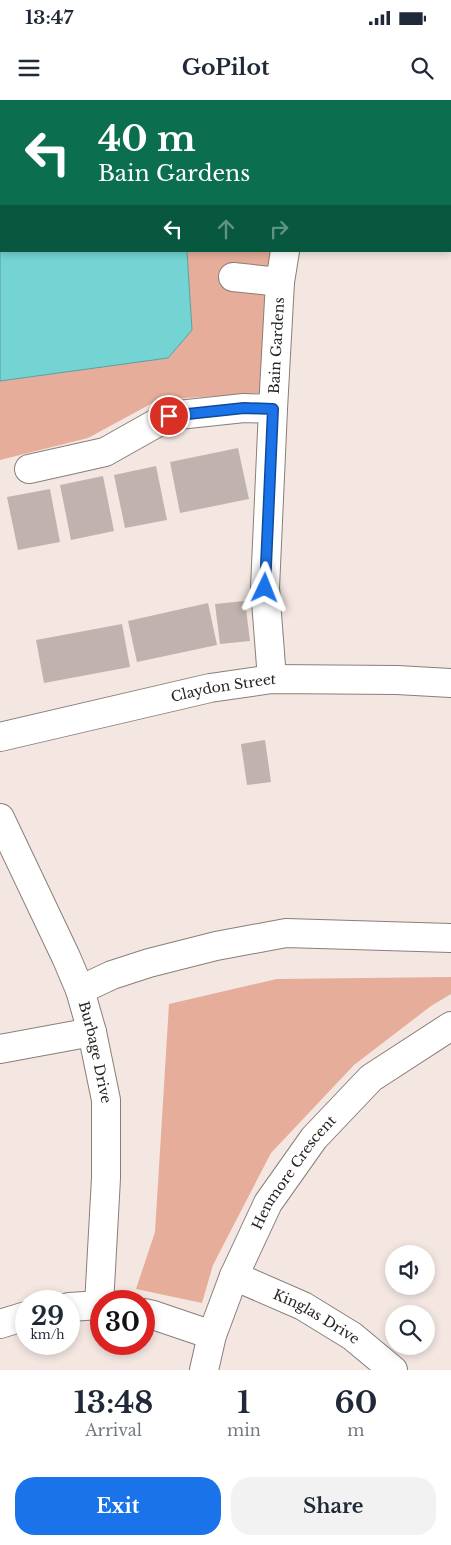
<!DOCTYPE html>
<html lang="en">
<head>
<meta charset="utf-8">
<style>
	:root { --surface:#fff; --page:#f2f2f3; --text:#1f2937; --muted:#747a83; --accent:#1a73e8 }
	body { margin:0; font-family:"Libre Baskerville",serif; background:var(--page); color:var(--text); height:100vh; display:flex; flex-direction:column; font-size:19px; white-space:nowrap }
	* { box-sizing:border-box; margin:0 }
	p { font-size:16px; color:var(--muted) }
	.icon { flex:none; width:28px; height:28px; fill:none; stroke:currentColor; stroke-width:2; stroke-linecap:round; stroke-linejoin:round }
	.map { position:relative; height:1270px; overflow:hidden }
	.side { display:flex; flex-direction:column; background:var(--surface); flex:1 }
	.side>* { flex:none }
	.hud { position:absolute; left:0px; top:0px; width:451px; height:152px; box-shadow:0 2px 8px #0003; background:#0b6e4f; color:#fff; overflow:hidden }
	.tools { position:absolute; left:385px; top:1145px; display:grid; gap:10px }
	.tools a { display:grid; place-items:center; width:50px; height:50px; border-radius:50%; background:var(--surface); box-shadow:0 2px 8px #0003; font-size:25px }
	.speed { position:absolute; left:15px; top:1190px; display:flex; gap:10px; font-size:25px; font-weight:700; text-align:center }
	.speed>* { display:grid; place-content:center; width:65px; height:65px; border-radius:50%; background:var(--surface); box-shadow:0 2px 8px #0003; line-height:1 }
	.speed small { font-size:12px; font-weight:400 }
	.speed .limit { border:8px solid #d22; background:#fff; color:#111 }
	.pin { position:absolute; display:grid; place-items:center; width:42px; height:42px; color:#fff; margin:-21px; border:2px solid #fff; border-radius:50%; box-shadow:0 1px 5px #0007 }
	.me { position:absolute; width:55px; margin:-28px; rotate:2deg; stroke-linejoin:round; filter:drop-shadow(0 0 4px #0008) }
	.turn { display:flex; align-items:center; gap:18px; height:105px; padding:0 15px; font-size:22px }
	.turn .icon { width:65px; height:65px; stroke-width:2.5 }
	.turn b { display:block; font-size:35px; line-height:42px }
	.lanes { display:flex; align-items:center; height:48px; padding:0 15px; background:#0003; justify-content:center; gap:25px; direction:ltr }
	.lanes .off { opacity:.35 }
	.eta { display:flex; justify-content:space-evenly; align-items:center; height:85px; text-align:center }
	.eta b { font-size:30px; font-weight:700; line-height:35px }
	.action { display:flex; gap:10px; margin-top:auto; padding:10px 15px }
	.action a { flex:1; height:58px; border-radius:20px; background:var(--accent); color:#fff; font-size:20px; font-weight:700; line-height:58px; text-align:center }
	.action a+a { background:var(--page); color:var(--text) }
	.status { display:flex; justify-content:space-between; align-items:center; height:35px; padding:0 25px; background:var(--surface); direction:ltr }
	.status svg { height:14px; fill:currentColor }
	header { display:flex; justify-content:space-between; align-items:center; height:65px; padding:0 15px; background:var(--surface); font-size:22px; font-weight:700 }
	.map>svg:first-child { display:block }
	.green { fill:#e5ad9a }
	.water { fill:#74d3d3; stroke:#5d9e9e }
	.lines { fill:none; stroke-linecap:round; stroke-linejoin:round }
	.stream { stroke:#5d9e9e; stroke-width:9 }
	.building { fill:#c0b3af }
	.minor-casing { stroke:#897e7a; stroke-width:30 }
	.minor { stroke:#fff; stroke-width:28 }
	.route-casing { stroke:#114b97; stroke-width:12 }
	.route { stroke:#1a73e8; stroke-width:9 }
	.labels { text-anchor:middle; stroke-width:5; stroke-linejoin:round; paint-order:stroke }
	.street-label { font-size:14px; fill:#282321; stroke:#f4e7e2 }
</style>
</head>
<body>
<div class="status"><b>13:47</b><svg viewBox="0 0 49 12"><path d="M0 12V9h3v3zM5 12V6h3v6zM10 12V3h3v9zM15 12V0h3v12zM26 1h20v11H26zM47 4h2v5h-2z"/></svg></div>
<header><svg class="icon" aria-label="menu" viewBox="0 0 24 24"><path d="M4 6h16M4 12h16M4 18h16"/></svg>GoPilot<svg class="icon" aria-label="search" viewBox="0 0 24 24"><circle cx="10" cy="10" r="6"/><path d="M15 15l6 6"/></svg></header>
<div class="map">
<svg width="451" height="1270" viewBox="0 0 451 1270">
	<rect width="100%" height="100%" fill="#f4e7e2"/>
	<g class="green">
		<polygon points="187,151 273,151 260,293 158,300 88,338 0,360 0,281 168,258 192,230"/>
		<polygon points="451,877 451,894 431,906 354,965 271,1053 213,1165 202,1203 136,1189 155,1132 169,904 277,879"/>
	</g>
	<polygon class="water" points="0,88 1,88 1,151 187,151 192,230 168,258 0,281"/>
	<g class="lines">
		<g class="stream">
			<polyline points="0,11 1,11"/>
			<polyline points="450,53 451,53"/>
		</g>
	</g>
	<g class="building">
		<polygon points="238,348 249,399 180,413 170,362"/>
		<polygon points="156,366 167,420 125,428 114,375"/>
		<polygon points="103,376 114,431 71,440 60,385"/>
		<polygon points="50,389 60,442 18,450 7,397"/>
		<polygon points="245,501 250,541 220,544 215,504"/>
		<polygon points="208,503 217,545 137,562 128,521"/>
		<polygon points="122,524 130,567 44,583 36,540"/>
		<polygon points="265,640 271,682 247,685 241,644"/>
	</g>
	<g class="lines">
		<defs>
			<g id="minor">
				<polyline points="450,100 451,100"/>
				<polyline points="233,177 280,182"/>
				<polyline points="29,369 105,352 169,316 244,308 273,309"/>
				<path id="s1" d="M272 579 265 488 273 309 280 182 285 151"/>
				<path id="s2" d="M0 637 210 588 272 579 397 580 451 583"/>
				<path id="s3" d="M0 718 66 857 80 890 92 932 106 1000V1078L99 1205"/>
				<polyline points="80,890 112,875 149,863 216,846 286,833 451,838"/>
				<polyline points="0,949 92,932"/>
				<path id="s4" d="M234 1176 303 1206 352 1236 393 1270"/>
				<polyline points="69,1207 101,1205"/>
				<polyline points="144,1213 153,1215 212,1235"/>
				<polyline points="0,1224 26,1216"/>
				<path id="s5" d="M204 1270 212 1235 234 1176 268 1103 314 1038 371 978 451 926"/>
			</g>
		</defs>
		<use href="#minor" class="minor-casing"/>
		<use href="#minor" class="minor"/>
	</g>
	<g class="lines">
		<defs>
			<polyline id="route" points="169,316 244,308 273,309 265,488"/>
		</defs>
		<use href="#route" class="route-casing"/>
		<use href="#route" class="route"/>
	</g>
	<g class="labels">
		<g class="street-label">
			<text dy="5" stroke="none"><textPath href="#s1" startOffset="334">Bain Gardens</textPath></text>
			<text dy="5" stroke="none"><textPath href="#s2" startOffset="229">Claydon Street</textPath></text>
			<text dy="5" stroke="none"><textPath href="#s3" startOffset="254">Burbage Drive</textPath></text>
			<text dy="5" stroke="none"><textPath href="#s5" startOffset="219">Henmore Crescent</textPath></text>
			<text dy="5" stroke="none"><textPath href="#s4" startOffset="92">Kinglas Drive</textPath></text>
		</g>
	</g>
</svg>
<div class="tools">
<a><svg class="icon" aria-label="sound" viewBox="0 0 24 24"><path d="M4 9h4l5-4v14l-5-4H4zM17 9q2 3 0 6"/></svg></a>
<a><svg class="icon" aria-label="search" viewBox="0 0 24 24"><circle cx="10" cy="10" r="6"/><path d="M15 15l6 6"/></svg></a>
</div>
<div class="speed"><div>29<small>km/h</small></div><div class="limit">30</div></div>
<div class="pin" style="left:169px;top:316px;background:#d93025"><svg class="icon" aria-label="arrive" viewBox="0 0 24 24"><path d="M6 21V4h12l-3 4 3 4H6"/></svg></div>
<svg class="me" style="left:265px;top:488px" viewBox="-20 -20 40 40"><path d="M0-17L14 15 0 8-14 15z" fill="#1a73e8" stroke="#fff" stroke-width="4"/></svg>
<div class="hud">
<div class="turn"><svg class="icon" aria-label="left" viewBox="0 0 24 24"><path d="M17 20v-9H6M10 6l-5 5 5 5"/></svg><div><b>40 m</b>Bain Gardens</div></div>
<div class="lanes"><svg class="icon" aria-label="left" viewBox="0 0 24 24"><path d="M17 20v-9H6M10 6l-5 5 5 5"/></svg><svg class="icon off" aria-label="ahead" viewBox="0 0 24 24"><path d="M12 20V5M6 11l6-6 6 6"/></svg><svg class="icon off" aria-label="right" viewBox="0 0 24 24"><path d="M7 20v-9h11M14 6l5 5-5 5"/></svg></div>
</div>
</div>
<section class="side">
<div class="eta">
<div><b>13:48</b><p>Arrival</p></div>
<div><b>1</b><p>min</p></div>
<div><b>60</b><p>m</p></div>
</div>
<div class="action"><a>Exit</a><a>Share</a></div>
</section>
</body>
</html>
